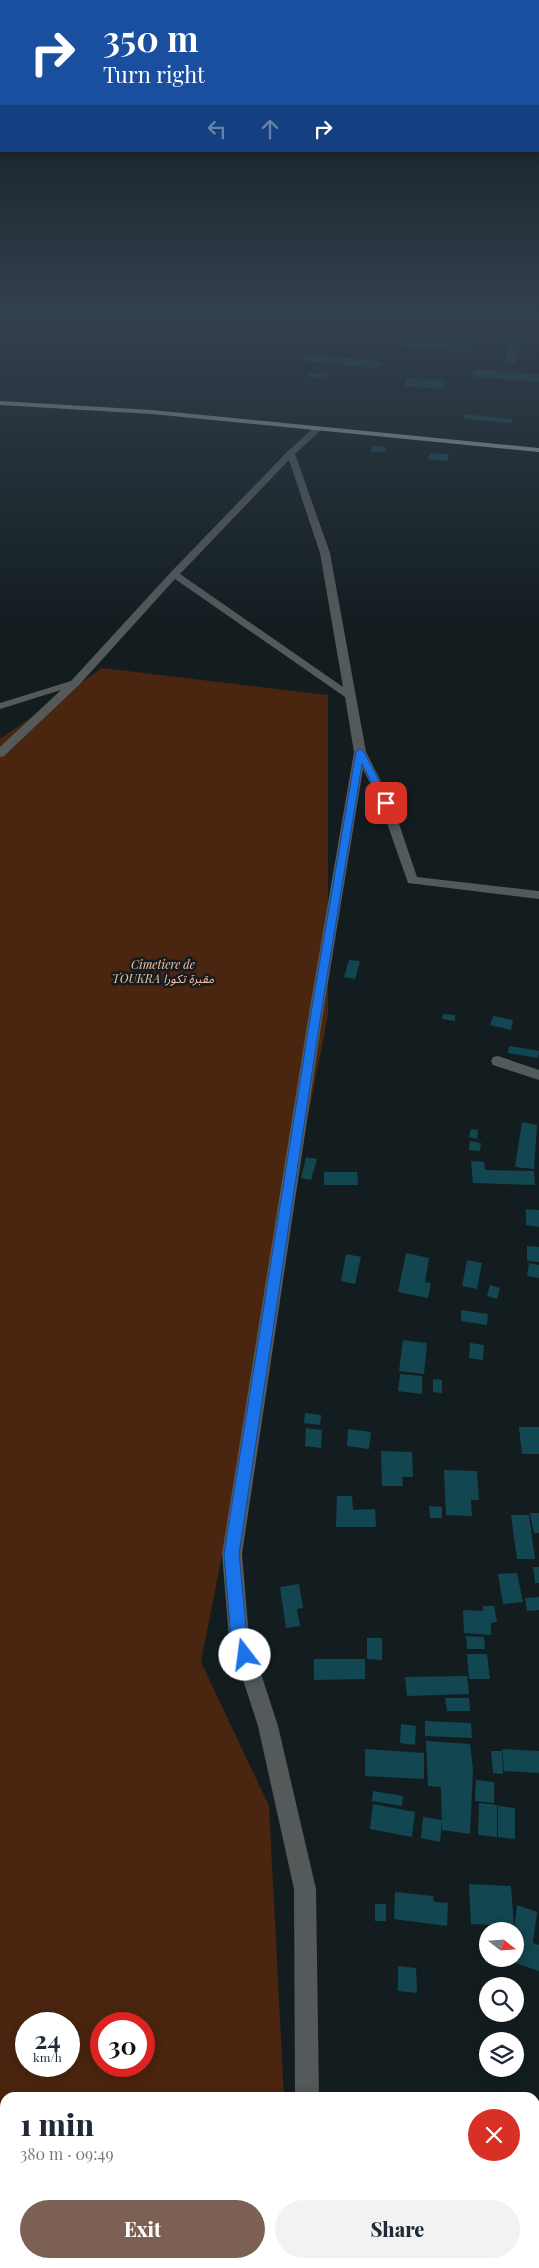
<!DOCTYPE html>
<html lang="en">
<head>
<meta charset="utf-8">
<style>
	:root { --surface:#fff; --page:#f2f2f3; --text:#1f2937; --muted:#747a83; --accent:#7d6054 }
	body { margin:0; font-family:"Playfair Display","Noto Sans Arabic",serif; background:var(--page); color:var(--text); height:100vh; display:flex; flex-direction:column; font-size:19px; white-space:nowrap }
	* { box-sizing:border-box; margin:0 }
	p { font-size:16px; color:var(--muted) }
	.icon { flex:none; width:28px; height:28px; fill:none; stroke:currentColor; stroke-width:2; stroke-linecap:round; stroke-linejoin:round }
	.map { position:relative; flex:1; overflow:hidden }
	.side { position:absolute; left:0px; top:2092px; width:540px; height:176px; display:flex; flex-direction:column; background:var(--surface); border-radius:15px 15px 0 0; box-shadow:0 2px 12px #0003 }
	.side>* { flex:none }
	.hud { position:absolute; left:0px; top:0px; width:540px; height:152px; box-shadow:0 2px 12px #0003; background:#1a4fa0; color:#fff; overflow:hidden }
	.needle { width:32px; rotate:107deg }
	.fabs { position:absolute; left:479px; top:1922px; display:grid; gap:10px }
	.fabs a { display:grid; place-items:center; width:45px; height:45px; border-radius:50%; background:var(--surface); box-shadow:0 2px 12px #0003; font-size:25px }
	.speed { position:absolute; left:15px; top:2012px; display:flex; gap:10px; font-size:25px; font-weight:700; text-align:center }
	.speed>* { display:grid; place-content:center; width:65px; height:65px; border-radius:50%; background:var(--surface); box-shadow:0 2px 12px #0003; line-height:1 }
	.speed small { font-size:12px; font-weight:400 }
	.speed .limit { border:8px solid #d22; background:#fff; color:#111 }
	.pin { position:absolute; display:grid; place-items:center; width:42px; height:42px; color:#fff; margin:-21px; border-radius:10px; box-shadow:0 2px 8px #0006 }
	.me { position:absolute; width:55px; margin:-28px; rotate:345deg; stroke-linejoin:round; filter:drop-shadow(0 0 4px #0008) }
	.turn { display:flex; align-items:center; gap:18px; height:105px; padding:0 20px; font-size:22px }
	.turn .icon { width:65px; height:65px; stroke-width:2.5 }
	.turn b { display:block; font-size:35px; line-height:42px }
	.lanes { display:flex; align-items:center; height:48px; padding:0 20px; background:#0003; justify-content:center; gap:25px; direction:ltr }
	.lanes .off { opacity:.35 }
	.round { display:grid; place-items:center; flex:none; width:52px; height:52px; border-radius:26px; background:var(--page) }
	.head { display:flex; align-items:center; justify-content:space-between; height:85px; padding:0 20px }
	h1 { font-size:30px; font-weight:800; line-height:38px }
	.action { display:flex; gap:10px; margin-top:auto; padding:10px 20px }
	.action a { flex:1; height:58px; border-radius:30px; background:var(--accent); color:#fff; font-size:20px; font-weight:800; line-height:58px; text-align:center }
	.action a+a { background:var(--page); color:var(--text) }
	.map>svg:first-child { display:block }
	.green { fill:#4a250f; fill-rule:evenodd }
	.building { fill:#124650 }
	.lines { fill:none; stroke-linecap:round; stroke-linejoin:round }
	.street { fill:#54595a; fill-rule:evenodd }
	.highway { fill:#a3b0b3; fill-rule:evenodd }
	.route { fill:#1a73e8; stroke:#114b97 }
	.labels { text-anchor:middle; stroke-width:5; stroke-linejoin:round; paint-order:stroke }
	.park-label { font-size:12px; font-style:italic; fill:#fbc1a1; stroke:#131d20 }
</style>
</head>
<body>
<div class="map">
<svg width="539" height="2268" viewBox="0 0 539 2268">
	<rect width="100%" height="100%" fill="#131d20"/>
	<path class="green" d="M102 668 328 695V1015L201 1662 269 1806 284 2097 5 2098V2264H292L293 2268H0V739ZM26 2024H69V2066H26ZM101 2024H144V2066H101Z"/>
	<g class="building">
		<polygon points="406,340 472,346 477,350 468,352 401,346 395,343"/>
		<polygon points="509,344 520,345 515,363 504,363"/>
		<polygon points="311,354 376,361 382,365 373,368 305,361 299,358"/>
		<polygon points="477,369 539,375 539,382 476,377 470,373"/>
		<polygon points="309,373 328,373 325,377 307,377"/>
		<polygon points="407,378 447,381 443,389 404,386"/>
		<polygon points="464,414 513,419 512,423 464,419"/>
		<polygon points="372,445 386,447 385,452 371,452"/>
		<polygon points="430,453 449,454 448,461 428,459"/>
		<polygon points="349,960 360,961 355,979 344,977"/>
		<polygon points="443,1014 455,1015 455,1021 442,1019"/>
		<polygon points="493,1016 513,1020 511,1030 490,1025"/>
		<polygon points="509,1046 539,1051 538,1058 508,1053"/>
		<polygon points="522,1122 537,1125 534,1169 515,1167"/>
		<polygon points="471,1129 478,1130 477,1139 469,1137"/>
		<polygon points="470,1141 481,1143 480,1151 469,1150"/>
		<polygon points="306,1157 317,1159 311,1180 301,1178"/>
		<polygon points="471,1161 484,1162 485,1170 534,1171 535,1185 473,1183"/>
		<polygon points="324,1172 357,1172 358,1185 324,1185"/>
		<polygon points="526,1209 539,1210 539,1227 526,1225"/>
		<polygon points="527,1246 539,1247 539,1262 527,1261"/>
		<polygon points="406,1253 429,1258 425,1282 431,1283 428,1298 398,1292"/>
		<polygon points="346,1254 361,1257 355,1284 341,1281"/>
		<polygon points="467,1260 482,1263 477,1289 462,1286"/>
		<polygon points="529,1263 539,1265 539,1278 527,1276"/>
		<polygon points="490,1285 500,1288 497,1299 487,1296"/>
		<polygon points="461,1310 488,1314 487,1325 461,1321"/>
		<polygon points="403,1340 427,1343 424,1374 399,1371"/>
		<polygon points="470,1343 484,1345 483,1360 469,1358"/>
		<polygon points="400,1374 422,1376 422,1394 398,1391"/>
		<polygon points="433,1379 442,1380 442,1393 433,1392"/>
		<polygon points="305,1413 321,1415 320,1425 304,1423"/>
		<polygon points="519,1427 539,1427 539,1454 522,1454"/>
		<polygon points="306,1428 322,1430 321,1448 305,1446"/>
		<polygon points="348,1429 371,1432 369,1449 347,1446"/>
		<polygon points="381,1451 412,1452 413,1477 402,1477 403,1486 382,1486"/>
		<polygon points="444,1470 477,1471 479,1500 471,1500 472,1516 446,1515"/>
		<polygon points="337,1496 352,1496 353,1510 375,1509 376,1527 336,1527"/>
		<polygon points="429,1506 442,1507 442,1518 430,1518"/>
		<polygon points="530,1513 539,1513 539,1533 534,1533"/>
		<polygon points="511,1515 529,1515 535,1559 517,1559"/>
		<polygon points="533,1567 539,1567 539,1583 535,1583"/>
		<polygon points="517,1573 523,1602 503,1604 498,1574"/>
		<polygon points="299,1584 303,1608 297,1609 300,1626 286,1628 280,1587"/>
		<polygon points="539,1597 539,1610 527,1611 525,1598"/>
		<polygon points="483,1606 494,1606 497,1622 491,1623 491,1635 464,1633 463,1610 483,1611"/>
		<polygon points="466,1636 484,1637 485,1649 467,1649"/>
		<polygon points="367,1638 382,1638 382,1660 367,1659"/>
		<polygon points="467,1654 487,1654 490,1679 469,1679"/>
		<polygon points="314,1659 365,1659 365,1679 314,1680"/>
		<polygon points="467,1676 469,1694 407,1696 405,1677"/>
		<polygon points="445,1698 469,1698 470,1711 447,1711"/>
		<polygon points="425,1721 471,1723 472,1738 425,1736"/>
		<polygon points="401,1724 416,1726 415,1745 400,1743"/>
		<polygon points="426,1741 470,1744 473,1770 470,1834 442,1830 441,1787 428,1786"/>
		<polygon points="365,1749 424,1753 424,1779 365,1776"/>
		<polygon points="502,1749 539,1751 539,1773 504,1771"/>
		<polygon points="491,1751 502,1751 503,1774 493,1773"/>
		<polygon points="476,1780 494,1782 494,1803 475,1801"/>
		<polygon points="373,1791 403,1796 402,1806 372,1801"/>
		<polygon points="479,1803 497,1805 497,1837 478,1835"/>
		<polygon points="373,1804 415,1812 412,1837 370,1829"/>
		<polygon points="498,1806 515,1808 515,1839 498,1837"/>
		<polygon points="423,1817 442,1820 440,1842 421,1838"/>
		<polygon points="469,1884 511,1886 514,1926 471,1924"/>
		<polygon points="395,1892 433,1896 434,1902 448,1903 447,1926 394,1919"/>
		<rect x="375" y="1904" width="11" height="17"/>
		<polygon points="517,1905 537,1912 533,1943 539,1945 539,1971 510,1961 510,1959 515,1959 514,1931"/>
		<polygon points="398,1966 416,1968 417,1993 398,1991"/>
	</g>
	<g class="lines">
		<g class="street">
			<polygon points="11,311 18,311 0,323 0,318"/>
			<path d="M316 426 323 428 295 454 330 553 366 752 392 803 417 877 539 891V899L408 883 380 803 363 769 324 1007 242 1554 249 1637 278 1726 316 1889 319 2098H295L294 1889 258 1726 229 1637 222 1554 310 1007 354 752 345 697 175 579 80 684 4 756 0 757V747L61 690 0 709V703L71 681 171 572 288 451ZM289 460 320 553 343 687 180 574Z"/>
			<polygon points="498,1056 539,1070 539,1080 493,1065 491,1061 493,1057"/>
			<polygon points="284,2264 310,2264 309,2268 283,2268"/>
		</g>
		<polygon class="highway" points="0,401 152,410 539,448 539,452 152,414 0,405"/>
	</g>
	<linearGradient id="sky" x2="0" y2="1"><stop stop-color="#0a1012"/><stop offset="0.5" stop-color="#33404e"/><stop offset="1" stop-color="#33404e" stop-opacity="0"/></linearGradient>
	<rect width="539" height="628" fill="url(#sky)"/>
	<polygon class="route" points="360,749 364,752 391,803 383,805 362,764 322,1007 239,1554 247,1637 253,1655 250,1660 245,1662 239,1660 231,1637 224,1554 312,1007 356,752"/>
	<g class="labels">
		<g class="park-label">
			<text x="163" y="969">Cimetiere de<tspan x="163" dy="14">TOUKRA مقبرة تكورا</tspan></text>
		</g>
	</g>
</svg>
<div class="fabs">
<a><svg class="needle" viewBox="-14 -14 28 28"><path d="M0-13l5 13h-10z" fill="#e53935"/><path d="M0 13l5-13h-10z" fill="#747a83"/></svg></a>
<a><svg class="icon" aria-label="search" viewBox="0 0 24 24"><circle cx="10" cy="10" r="6"/><path d="M15 15l6 6"/></svg></a>
<a><svg class="icon" aria-label="layers" viewBox="0 0 24 24"><path d="M12 4l9 5-9 5-9-5zM3 14l9 5 9-5"/></svg></a>
</div>
<div class="speed"><div>24<small>km/h</small></div><div class="limit">30</div></div>
<div class="pin" style="left:386px;top:803px;background:#d93025"><svg class="icon" aria-label="arrive" viewBox="0 0 24 24"><path d="M6 21V4h12l-3 4 3 4H6"/></svg></div>
<svg class="me" style="left:245px;top:1655px" viewBox="-20 -20 40 40"><circle r="19" fill="#fff"/><path d="M0-13L10 11 0 6-10 11z" fill="#1a73e8"/></svg>
<div class="hud">
<div class="turn"><svg class="icon" aria-label="right" viewBox="0 0 24 24"><path d="M7 20v-9h11M14 6l5 5-5 5"/></svg><div><b>350 m</b>Turn right</div></div>
<div class="lanes"><svg class="icon off" aria-label="left" viewBox="0 0 24 24"><path d="M17 20v-9H6M10 6l-5 5 5 5"/></svg><svg class="icon off" aria-label="ahead" viewBox="0 0 24 24"><path d="M12 20V5M6 11l6-6 6 6"/></svg><svg class="icon" aria-label="right" viewBox="0 0 24 24"><path d="M7 20v-9h11M14 6l5 5-5 5"/></svg></div>
</div>
<section class="side">
<div class="head"><div><h1>1 min</h1><p>380 m · 09:49</p></div><a class="round" style="background:#d93025;color:#fff"><svg class="icon" aria-label="close" viewBox="0 0 24 24"><path d="M6 6l12 12M18 6L6 18"/></svg></a></div>
<div class="action"><a>Exit</a><a>Share</a></div>
</section>
</div>
</body>
</html>
